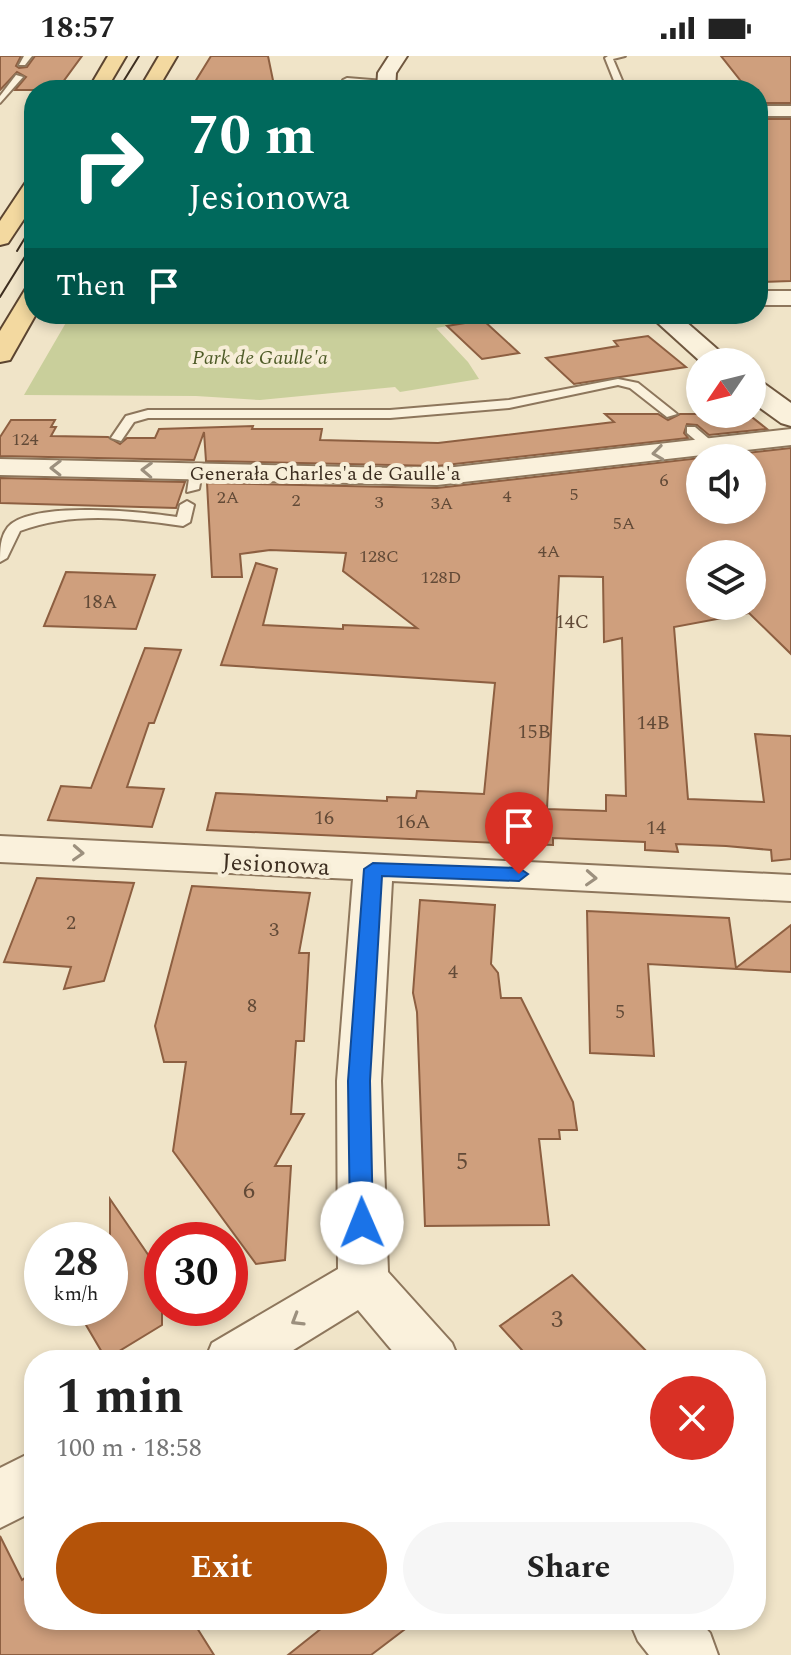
<!DOCTYPE html>
<html lang="en">
<head>
<meta charset="utf-8">
<style>
	:root { --surface:#fff; --page:#f6f6f6; --text:#222; --muted:#767676; --accent:#b45309 }
	body { margin:0; font-family:Spectral,serif; background:var(--page); color:var(--text); height:100vh; display:flex; flex-direction:column; font-size:30px; white-space:nowrap }
	* { box-sizing:border-box; margin:0 }
	p { font-size:26px; color:var(--muted) }
	.icon { flex:none; width:44px; height:44px; fill:none; stroke:currentColor; stroke-width:2; stroke-linecap:round; stroke-linejoin:round }
	.map { position:relative; flex:1; overflow:hidden }
	.drawer { position:absolute; left:24px; top:1294px; width:742px; height:280px; display:flex; flex-direction:column; background:var(--surface); border-radius:32px; box-shadow:0 4px 12px #0003 }
	.drawer>* { flex:none }
	.guide { position:absolute; left:24px; top:24px; width:744px; height:244px; border-radius:32px; box-shadow:0 4px 12px #0003; background:#00695c; color:#fff; overflow:hidden }
	.needle { width:52px; rotate:235deg }
	.fabs { position:absolute; left:686px; top:292px; display:grid; gap:16px }
	.fabs a { display:grid; place-items:center; width:80px; height:80px; border-radius:50%; background:var(--surface); box-shadow:0 4px 12px #0003; font-size:40px }
	.speed { position:absolute; left:24px; top:1166px; display:flex; gap:16px; font-size:40px; font-weight:700; text-align:center }
	.speed>* { display:grid; place-content:center; width:104px; height:104px; border-radius:50%; background:var(--surface); box-shadow:0 4px 12px #0003; line-height:1 }
	.speed small { font-size:20px; font-weight:400 }
	.speed .limit { border:12px solid #d22; background:#fff; color:#111 }
	.pin { position:absolute; display:grid; place-items:center; width:68px; height:68px; color:#fff; margin:-82px -34px; border-radius:50% 50% 50% 0; rotate:-45deg; box-shadow:0 0 8px #0007 }
	.pin .icon { rotate:45deg }
	.me { position:absolute; width:88px; margin:-44px; rotate:359deg; stroke-linejoin:round; filter:drop-shadow(0 0 6px #0008) }
	.turn { display:flex; align-items:center; gap:28px; height:168px; padding:0 32px; font-size:36px }
	.turn .icon { width:104px; height:104px; stroke-width:2.5 }
	.turn b { display:block; font-size:56px; line-height:68px }
	.then { display:flex; align-items:center; height:76px; padding:0 32px; background:#0003; gap:16px; font-size:30px }
	.round { display:grid; place-items:center; flex:none; width:84px; height:84px; border-radius:42px; background:var(--page) }
	.headline { display:flex; align-items:center; justify-content:space-between; height:136px; padding:0 32px }
	h1 { font-size:48px; font-weight:700; line-height:60px }
	.cta { display:flex; gap:16px; margin-top:auto; padding:16px 32px }
	.cta a { flex:1; height:92px; border-radius:48px; background:var(--accent); color:#fff; font-size:32px; font-weight:700; line-height:92px; text-align:center }
	.cta a+a { background:var(--page); color:var(--text) }
	.status { display:flex; justify-content:space-between; align-items:center; height:56px; padding:0 40px; background:var(--surface); direction:ltr }
	.status svg { height:22px; fill:currentColor }
	.map>svg:first-child { display:block }
	.green { fill:#c9cf9b }
	.building { fill:#cf9f7d; stroke:#8d5f41; stroke-width:2; fill-rule:evenodd }
	.lines { fill:none; stroke-linecap:round; stroke-linejoin:round }
	.lane-casing { stroke:#8d765c; stroke-width:4 }
	.street-casing { stroke:#8d765c; stroke-width:4 }
	.secondary-casing { stroke:#6f573f; stroke-width:4 }
	.primary-casing { stroke:#5b4430; stroke-width:4 }
	.lane { fill:#faf1dc; fill-rule:evenodd }
	.street { fill:#faf1dc; fill-rule:evenodd }
	.secondary { fill:#faf1dc; fill-rule:evenodd }
	.primary { fill:#f3d9a0; fill-rule:evenodd }
	.tram { stroke:#3d2e20; stroke-width:2 }
	.oneway { stroke:#9c907e }
	.route { fill:#1a73e8; stroke:#114b97; stroke-width:2 }
	.labels { text-anchor:middle; stroke-width:8; stroke-linejoin:round; paint-order:stroke }
	.far-number-label { font-size:18px; fill:#624a37 }
	.far-park-label { font-size:20px; font-style:italic; fill:#4d5a26; stroke:#f7eed8 }
	.far-street-label { font-size:20px; fill:#3d2e20; stroke:#f7eed8 }
	.number-label { font-size:20px; fill:#624a37 }
	.street-label { font-size:24px; fill:#3d2e20; stroke:#f7eed8 }
	.near-number-label { font-size:24px; fill:#624a37 }
</style>
</head>
<body>
<div class="status"><b>18:57</b><svg viewBox="0 0 49 12"><path d="M0 12V9h3v3zM5 12V6h3v6zM10 12V3h3v9zM15 12V0h3v12zM26 1h20v11H26zM47 4h2v5h-2z"/></svg></div>
<div class="map">
<svg width="791" height="1599" viewBox="0 0 791 1599">
	<rect width="100%" height="100%" fill="#f0e4c8"/>
	<polygon class="green" points="71,258 492,258 496,262 436,272 468,306 479,323 400,336 395,331 260,344 196,340 24,339"/>
	<g class="building">
		<polygon points="0,0 21,0 16,10 19,12 27,11 35,0 82,0 57,34 15,34 26,21 17,16 0,34"/>
		<polygon points="211,0 268,0 275,34 190,34"/>
		<polygon points="721,0 791,0 791,47 758,47 758,34 748,34"/>
		<polygon points="758,63 791,63 791,225 758,226"/>
		<polygon points="483,264 519,297 482,303 447,270"/>
		<polygon points="648,280 686,311 574,328 546,302 618,290 614,285"/>
		<polygon points="605,358 658,358 668,364 680,358 748,358 767,373 709,379 697,369 687,368 684,377 688,382 437,410 206,405 204,376 194,404 0,400 0,381 11,364 55,364 51,371 56,371 51,380 108,381 120,388 127,382 155,382 159,373 253,370 252,373 322,373 320,384 438,387 614,366"/>
		<path d="M791 392V598L749 557 674 571 688 743 764 746 755 678 791 680V803L772 805 771 794 726 790 676 788 678 796 645 794V786L553 782V789L519 788 499 770 498 787 207 774 216 737 387 745V741L416 742 417 735 484 738 495 627 221 609 256 507 277 513 263 569 343 573V569L417 572 343 515 346 497 270 494 240 498 242 521H212L207 427 437 432 700 402V454H752V402H703ZM700 498H752V550H700ZM559 520 603 521 604 586 622 582 626 740 606 739V755L547 753Z"/>
		<polygon points="0,422 185,426 176,452 0,447"/>
		<polygon points="66,516 155,519 136,573 44,570"/>
		<polygon points="145,592 181,594 154,667 149,667 127,731 164,733 152,771 48,764 61,730 91,732"/>
		<polygon points="37,822 134,827 104,925 64,933 71,911 4,906"/>
		<polygon points="192,830 310,837 299,897 309,897 304,985 296,985 291,1058 304,1058 275,1110 291,1110 285,1204 256,1208 173,1095 186,1006 164,1006 155,970"/>
		<polygon points="420,844 495,849 491,908 498,917 501,942 521,942 573,1046 577,1074 559,1074 560,1083 539,1083 549,1169 425,1170 417,956 413,937"/>
		<polygon points="587,855 729,862 736,912 791,869 791,916 648,908 654,1000 590,997"/>
		<polygon points="110,1143 162,1219 162,1269 106,1303 76,1252 110,1252"/>
		<polygon points="572,1219 655,1304 531,1304 500,1270"/>
		<polygon points="0,1480 22,1524 34,1515 34,1564 192,1564 214,1599 0,1599"/>
		<polygon points="332,1564 417,1564 371,1599 288,1599"/>
	</g>
	<g class="lines">
		<defs>
			<g id="lane">
				<polygon points="24,0 32,0 25,9 19,9"/>
				<polygon points="608,0 625,0 613,3 624,29 616,31 421,32 343,24 347,22 421,28 615,27 605,2"/>
				<polygon points="16,19 23,21 0,47 0,40"/>
				<polygon points="618,323 638,327 677,358 667,361 630,332 618,329 509,352 390,362 148,362 134,366 121,385 111,382 126,360 148,354 390,354 509,344"/>
				<polygon points="687,371 695,371 715,388 715,394 707,394 687,377"/>
				<polygon points="196,412 202,416 199,433 187,436 190,416"/>
				<path d="M187 445 194 449 190 466 183 470C128 462 73 455 20 475L7 502 0 506C0 494 0 481 8 471 32 444 144 456 177 461L180 449Z"/>
			</g>
			<g id="street">
				<rect x="758" y="50" width="33" height="10"/>
				<rect x="758" y="235" width="33" height="14"/>
				<polygon points="791,373 791,389 437,429 0,419 0,403 437,413"/>
				<polygon points="0,780 791,819 791,845 392,825 381,1025 388,1216 452,1287 459,1304 400,1304 358,1254 277,1304 205,1304 212,1287 338,1213 337,1025 353,823 0,806"/>
				<polygon points="34,1395 34,1455 0,1472 0,1412"/>
				<polygon points="629,1564 698,1564 710,1577 718,1599 649,1599 638,1585"/>
			</g>
			<g id="secondary">
				<polygon points="389,0 407,0 396,17 395,34 377,34 378,17"/>
				<polygon points="648,258 677,258 732,306 701,306"/>
				<polygon points="752,323 762,326 791,347 791,370 781,367 752,346"/>
			</g>
			<g id="primary">
				<polygon points="108,0 126,0 106,34 88,34"/>
				<polygon points="159,0 177,0 157,34 139,34"/>
				<polygon points="34,124 34,148 8,187 0,189 0,165 26,126"/>
				<polygon points="34,231 36,258 10,304 0,306 0,275 25,234"/>
			</g>
		</defs>
		<use href="#lane" class="lane-casing"/>
		<use href="#street" class="street-casing"/>
		<use href="#secondary" class="secondary-casing"/>
		<use href="#primary" class="primary-casing"/>
		<use href="#lane" class="lane"/>
		<use href="#street" class="street"/>
		<use href="#secondary" class="secondary"/>
		<use href="#primary" class="primary"/>
		<g class="tram">
			<polyline points="118,34 139,0"/>
			<polyline points="17,195 34,167"/>
			<polyline points="0,241 34,186"/>
		</g>
	</g>
	<defs><path id="oneway-chevron" d="M-2-3.5L2.5 0L-2 3.5" fill="none" stroke-width="1.6" stroke-linecap="round" stroke-linejoin="round" transform="scale(2)"/></defs>
	<g class="oneway">
		<use href="#oneway-chevron" transform="translate(658 397) rotate(173)"/>
		<use href="#oneway-chevron" transform="translate(56 412) rotate(-179)"/>
		<use href="#oneway-chevron" transform="translate(147 414) rotate(-178)"/>
		<use href="#oneway-chevron" transform="translate(78 797) rotate(3)"/>
		<use href="#oneway-chevron" transform="translate(591 822) rotate(3)"/>
		<use href="#oneway-chevron" transform="translate(297 1264) rotate(149)"/>
	</g>
	<polygon class="route" points="373,807 519,812 528,818 519,825 382,820 370,1025 373,1167 370,1174 362,1177 354,1174 350,1167 348,1025 364,813"/>
	<g class="labels">
		<g class="far-number-label">
			<text x="25" y="389">124</text>
			<text x="664" y="430">6</text>
			<text x="574" y="444">5</text>
			<text x="507" y="446">4</text>
			<text x="228" y="447">2A</text>
			<text x="296" y="450">2</text>
			<text x="379" y="452">3</text>
			<text x="442" y="453">3A</text>
			<text x="624" y="473">5A</text>
			<text x="549" y="501">4A</text>
			<text x="379" y="506">128C</text>
			<text x="441" y="527">128D</text>
		</g>
		<g class="far-park-label">
			<text x="260" y="308">Park de Gaulle'a</text>
		</g>
		<g class="far-street-label">
			<text x="325" y="424">Generała Charles'a de Gaulle'a</text>
		</g>
		<g class="number-label">
			<text x="100" y="552">18A</text>
			<text x="572" y="572">14C</text>
			<text x="653" y="673">14B</text>
			<text x="534" y="682">15B</text>
			<text x="324" y="768">16</text>
			<text x="413" y="772">16A</text>
			<text x="656" y="778">14</text>
			<text x="71" y="873">2</text>
			<text x="274" y="880">3</text>
			<text x="453" y="922">4</text>
			<text x="252" y="956">8</text>
			<text x="620" y="962">5</text>
		</g>
		<g class="street-label">
			<text transform="translate(276 808) rotate(3)" y="8">Jesionowa</text>
		</g>
		<g class="near-number-label">
			<text x="462" y="1113">5</text>
			<text x="249" y="1142">6</text>
			<text x="557" y="1271">3</text>
		</g>
	</g>
</svg>
<div class="fabs">
<a><svg class="needle" viewBox="-14 -14 28 28"><path d="M0-13l5 13h-10z" fill="#e53935"/><path d="M0 13l5-13h-10z" fill="#767676"/></svg></a>
<a><svg class="icon" aria-label="sound" viewBox="0 0 24 24"><path d="M4 9h4l5-4v14l-5-4H4zM17 9q2 3 0 6"/></svg></a>
<a><svg class="icon" aria-label="layers" viewBox="0 0 24 24"><path d="M12 4l9 5-9 5-9-5zM3 14l9 5 9-5"/></svg></a>
</div>
<div class="speed"><div>28<small>km/h</small></div><div class="limit">30</div></div>
<div class="pin" style="left:519px;top:818px;background:#d93025"><svg class="icon" aria-label="arrive" viewBox="0 0 24 24"><path d="M6 21V4h12l-3 4 3 4H6"/></svg></div>
<svg class="me" style="left:362px;top:1167px" viewBox="-20 -20 40 40"><circle r="19" fill="#fff"/><path d="M0-13L10 11 0 6-10 11z" fill="#1a73e8"/></svg>
<div class="guide">
<div class="turn"><svg class="icon" aria-label="right" viewBox="0 0 24 24"><path d="M7 20v-9h11M14 6l5 5-5 5"/></svg><div><b>70 m</b>Jesionowa</div></div>
<div class="then">Then<svg class="icon" aria-label="arrive" viewBox="0 0 24 24"><path d="M6 21V4h12l-3 4 3 4H6"/></svg></div>
</div>
<section class="drawer">
<div class="headline"><div><h1>1 min</h1><p>100 m · 18:58</p></div><a class="round" style="background:#d93025;color:#fff"><svg class="icon" aria-label="close" viewBox="0 0 24 24"><path d="M6 6l12 12M18 6L6 18"/></svg></a></div>
<div class="cta"><a>Exit</a><a>Share</a></div>
</section>
</div>
</body>
</html>
